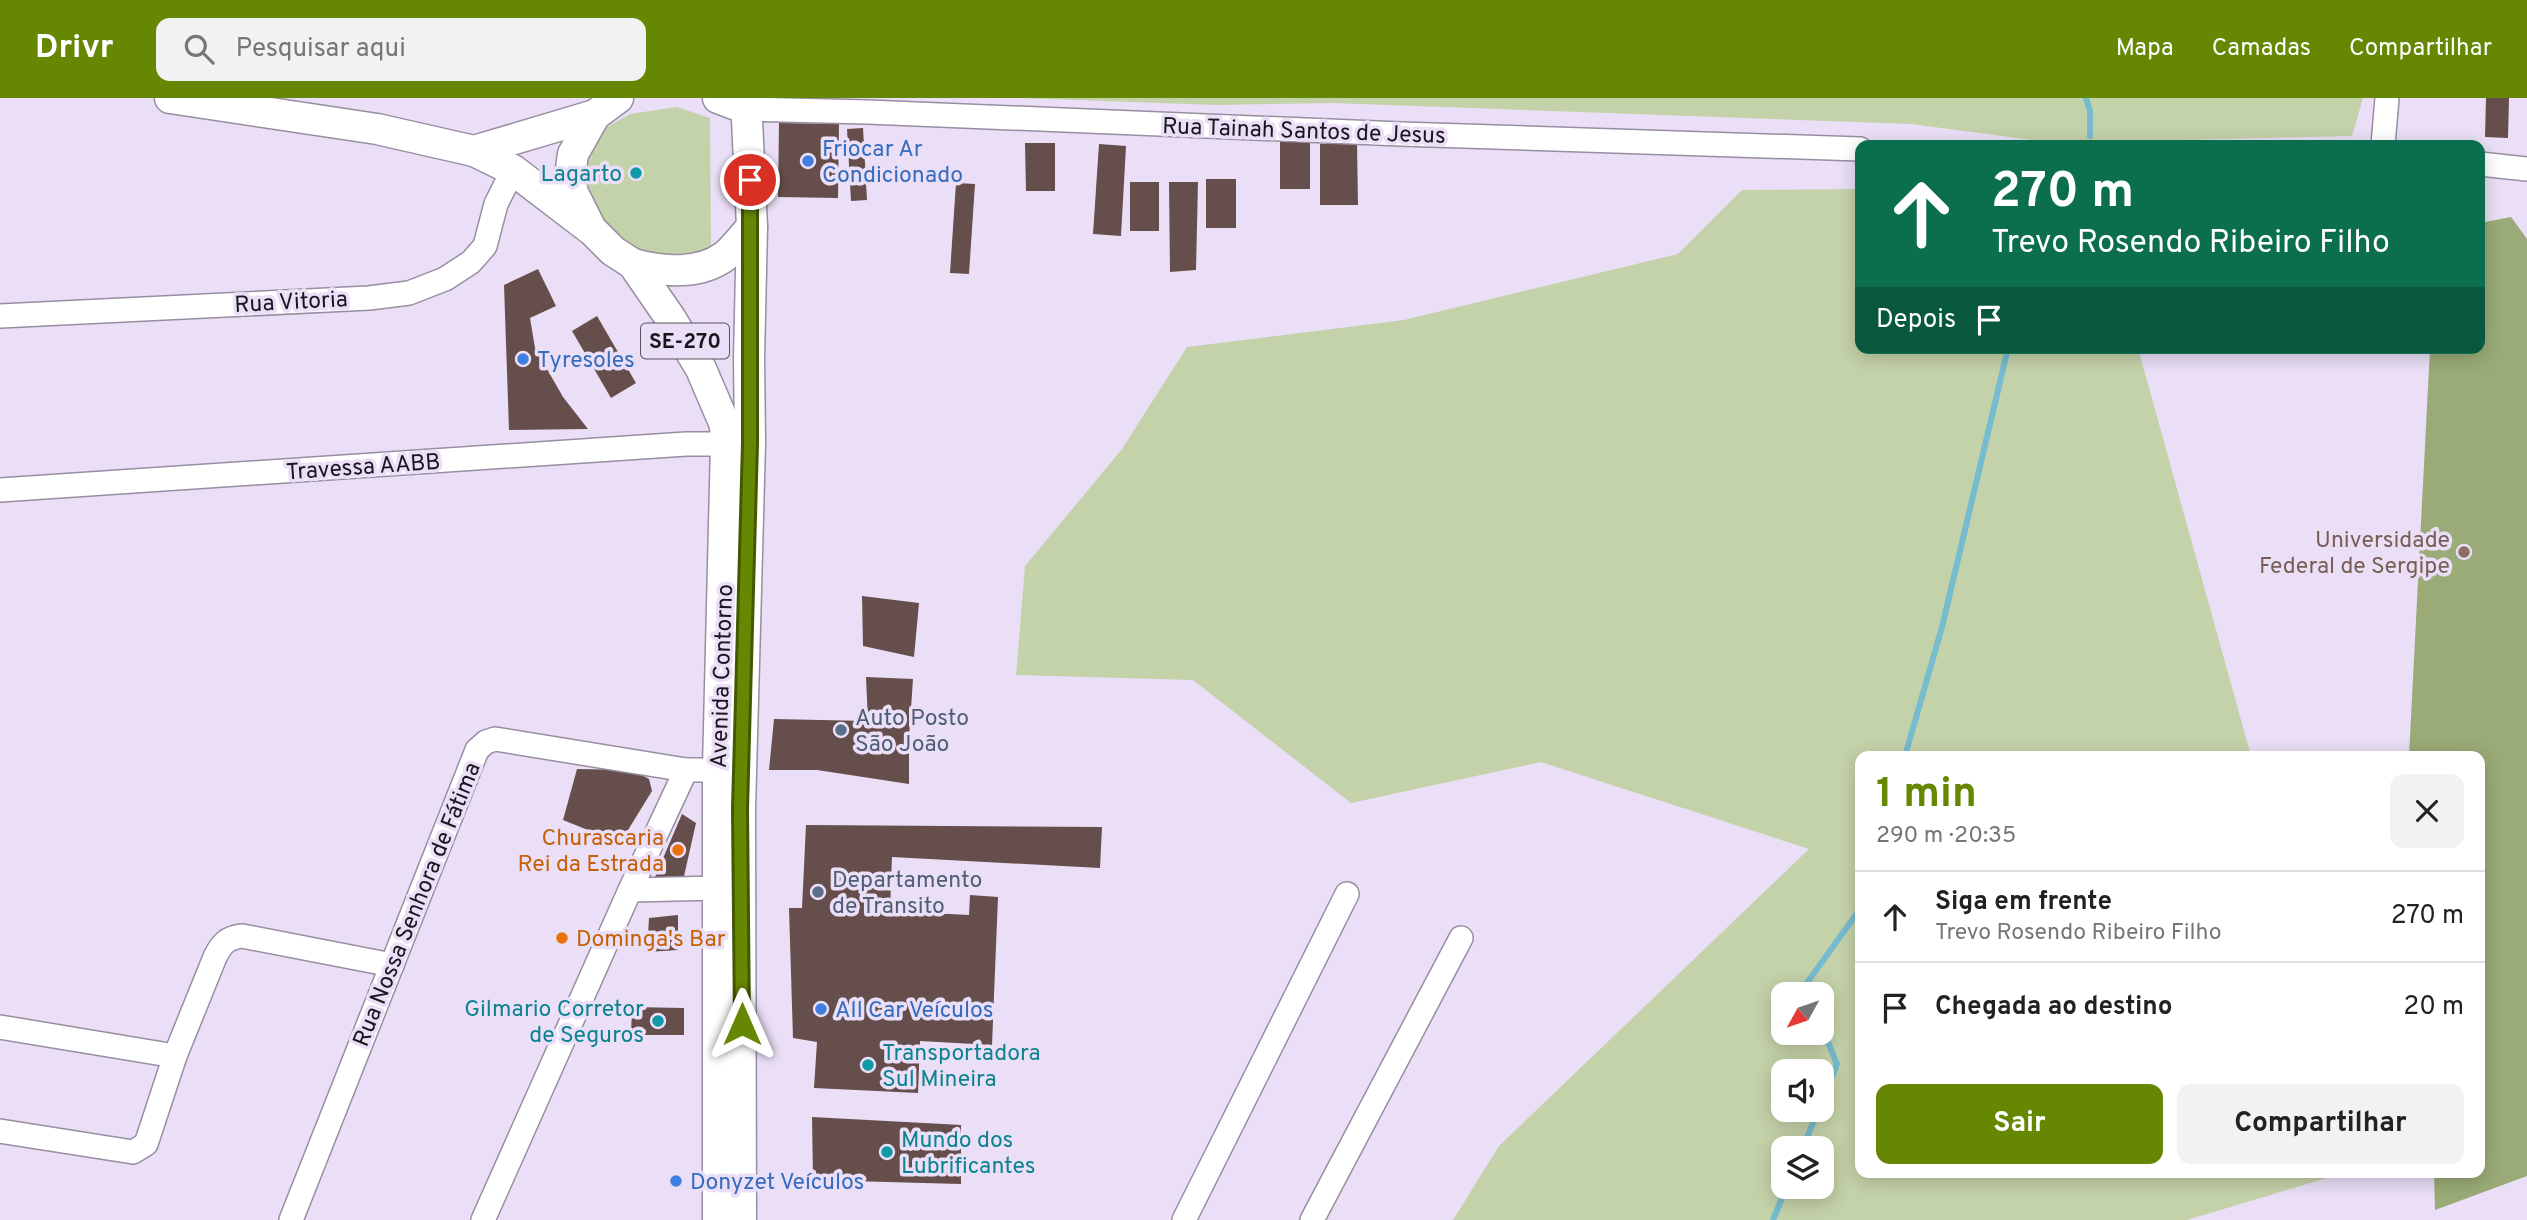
<!DOCTYPE html>
<html lang="pt">
<head>
<meta charset="utf-8">
<style>
	:root { --surface:#fff; --page:#f2f2f2; --text:#222; --muted:#767676; --line:#e0e0e0; --accent:#668702 }
	body { margin:0; font-family:Overpass,sans-serif; background:var(--page); color:var(--text); height:100vh; display:flex; flex-direction:column; font-size:26px; white-space:nowrap }
	* { box-sizing:border-box; margin:0 }
	p { font-size:23px; color:var(--muted) }
	.icon { flex:none; width:38px; height:38px; fill:none; stroke:currentColor; stroke-width:2; stroke-linecap:round; stroke-linejoin:round }
	.map { position:relative; flex:1; overflow:hidden }
	.sheet { position:absolute; left:1855px; top:653px; width:630px; height:427px; display:flex; flex-direction:column; background:var(--surface); border-radius:14px; box-shadow:0 4px 18px #0003 }
	.sheet>* { flex:none }
	.guide { position:absolute; left:1855px; top:42px; width:630px; height:214px; border-radius:14px; box-shadow:0 4px 18px #0003; background:#0b6e4f; color:#fff; overflow:hidden }
	.needle { width:46px; rotate:230deg }
	.buttons { position:absolute; left:1771px; top:884px; display:grid; gap:14px }
	.buttons a { display:grid; place-items:center; width:63px; height:63px; border-radius:14px; background:var(--surface); box-shadow:0 4px 18px #0003; font-size:35px }
	.pin { position:absolute; display:grid; place-items:center; width:60px; height:60px; color:#fff; margin:-30px; border:4px solid #fff; border-radius:50%; box-shadow:0 2px 7px #0007 }
	.me { position:absolute; width:77px; margin:-38px; rotate:0deg; stroke-linejoin:round; filter:drop-shadow(0 0 5px #0008) }
	.turn { display:flex; align-items:center; gap:24px; height:147px; padding:0 21px; font-size:32px }
	.turn .icon { width:91px; height:91px; stroke-width:2.5 }
	.turn b { display:block; font-size:49px; line-height:60px }
	.then { display:flex; align-items:center; height:66px; padding:0 21px; background:#0003; gap:14px; font-size:26px }
	.round { display:grid; place-items:center; flex:none; width:74px; height:74px; border-radius:14px; background:var(--page) }
	.head { display:flex; align-items:center; justify-content:space-between; height:119px; padding:0 21px }
	h1 { font-size:42px; font-weight:700; line-height:52px; color:var(--accent) }
	.action { display:flex; gap:14px; margin-top:auto; padding:14px 21px }
	.action a { flex:1; height:80px; border-radius:14px; background:var(--accent); color:#fff; font-size:28px; font-weight:700; line-height:80px; text-align:center }
	.action a+a { background:var(--page); color:var(--text) }
	ul { padding:0; list-style:none }
	li { display:flex; align-items:center; gap:21px; height:91px; padding:0 21px; border-top:2px solid var(--line) }
	li div { flex:1 }
	li b { display:block; font-size:26px }
	li em { font-style:normal }
	header { display:flex; align-items:center; gap:42px; box-sizing:border-box; height:98px; padding:0 35px; background:var(--accent); color:#fff }
	header strong { font-size:33px }
	nav { display:flex; gap:38px; margin-inline-start:auto; font-size:24px }
	.search { width:490px; height:63px; background:var(--page); display:flex; align-items:center; gap:18px; box-sizing:border-box; padding:0 24px; border-radius:14px; color:var(--muted); font-size:26px }
	.map>svg:first-child { display:block }
	.green { fill:#c4d2a9; fill-rule:evenodd }
	.forest { fill:#9aab77 }
	.lines { fill:none; stroke-linecap:round; stroke-linejoin:round }
	.stream { stroke:#77bbce; stroke-width:6 }
	.building { fill:#654e4b }
	.minor-casing { stroke:#978ea2; stroke-width:26 }
	.major-casing { stroke:#978ea2; stroke-width:33 }
	.minor { stroke:#fff; stroke-width:23 }
	.major { stroke:#fff; stroke-width:30 }
	.route-casing { stroke:#425801; stroke-width:18 }
	.route { stroke:#668702; stroke-width:12 }
	.shop-dot { fill:#3f7fe0; stroke:#eadff6; stroke-width:2.5 }
	.culture-dot { fill:#0f9aa8; stroke:#eadff6; stroke-width:2.5 }
	.education-dot { fill:#8d6e63; stroke:#eadff6; stroke-width:2.5 }
	.service-dot { fill:#5c6f8a; stroke:#eadff6; stroke-width:2.5 }
	.food-dot { fill:#e8710a; stroke:#eadff6; stroke-width:2.5 }
	.labels { text-anchor:middle; stroke-width:7; stroke-linejoin:round; paint-order:stroke }
	.shield { fill:#eadff6; stroke:#58525f; stroke-width:2 }
	.shield-label { font-size:21px; font-weight:bold; fill:#1a161e }
	.street-label { font-size:23px; fill:#1a161e; stroke:#eadff6 }
	.shop-label { font-size:23px; fill:#366cbe; stroke:#eadff6; text-anchor:start }
	.culture-label { font-size:23px; fill:#0d838f; stroke:#eadff6; text-anchor:end }
	.education-label { font-size:23px; fill:#785e54; stroke:#eadff6; text-anchor:end }
	.service-label { font-size:23px; fill:#4e5e75; stroke:#eadff6; text-anchor:start }
	.food-label { font-size:23px; fill:#c56008; stroke:#eadff6; text-anchor:end }
</style>
</head>
<body>
<header>
<strong>Drivr</strong>
<div class="search"><svg class="icon" aria-label="search" viewBox="0 0 24 24"><circle cx="10" cy="10" r="6"/><path d="M15 15l6 6"/></svg>Pesquisar aqui</div>
<nav><a>Mapa</a><a>Camadas</a><a>Compartilhar</a></nav>
</header>
<div class="map">
<svg width="2527" height="1122" viewBox="0 0 2527 1122">
	<rect width="100%" height="100%" fill="#eadff6"/>
	<g class="green">
		<polygon points="1019,0 2363,0 2352,38 2055,45 1911,26 1332,5 1217,7"/>
		<polygon points="677,9 710,20 711,154 666,161 642,153 616,139 593,114 586,84 588,59 600,33 630,16"/>
		<path d="M1860 91V250H2138L2251 658H1860V1074H2329L2330 1079 2187 1122H1453L1499 1048 1809 751 1541 664 1351 705 1193 582 1016 577 1025 468 1122 351 1187 249 1404 222 1678 156 1742 92ZM1822 896V934H1783V896ZM1783 973H1822V1012H1783ZM1783 1050H1822V1088H1783Z"/>
	</g>
	<polygon class="forest" points="2511,119 2527,141 2527,1078 2435,1112 2434,1075 2480,1074 2480,658 2409,658 2430,250 2480,250 2480,125"/>
	<g class="lines">
		<g class="stream">
			<polyline points="2086,0 2090,13 2090,38"/>
			<polyline points="1905,658 1942,529 2008,250"/>
			<polyline points="1807,896 1804,889 1860,811"/>
			<polyline points="1822,930 1837,966 1822,1003"/>
			<polyline points="1803,1050 1818,1012"/>
			<polyline points="1773,1122 1787,1088"/>
		</g>
	</g>
	<g class="building">
		<polygon points="2486,0 2509,0 2508,40 2485,39"/>
		<polygon points="779,25 839,26 838,100 778,99"/>
		<polygon points="863,30 867,102 851,103 847,31"/>
		<rect x="1280" y="43" width="30" height="48"/>
		<polygon points="1025,45 1055,45 1055,93 1026,93"/>
		<polygon points="1099,46 1126,48 1121,138 1093,136"/>
		<polygon points="1320,46 1357,46 1358,107 1320,107"/>
		<rect x="1206" y="81" width="30" height="49"/>
		<rect x="1130" y="84" width="29" height="49"/>
		<polygon points="1169,84 1198,84 1196,172 1170,174"/>
		<polygon points="956,85 975,86 969,176 950,175"/>
		<polygon points="538,171 556,208 530,220 535,250 563,299 588,331 509,332 504,187"/>
		<polygon points="597,218 636,285 611,300 572,233"/>
		<polygon points="862,498 919,505 914,559 863,548"/>
		<polygon points="866,579 913,581 909,640 909,686 817,672 769,672 774,621 868,623"/>
		<polygon points="577,671 632,672 649,681 652,693 620,745 563,722"/>
		<polygon points="682,716 696,725 682,787 655,779"/>
		<polygon points="806,727 1102,729 1100,770 892,759 890,813 969,817 970,797 998,799 992,947 920,943 918,995 814,990 817,944 793,940 789,810 802,810"/>
		<polygon points="678,817 678,852 647,854 649,820"/>
		<polygon points="632,909 684,910 684,937 631,937"/>
		<polygon points="812,1019 961,1027 961,1086 813,1082"/>
	</g>
	<g class="lines">
		<defs>
			<g id="minor">
				<polyline points="747,11 868,14 1401,36 1860,51"/>
				<polyline points="2383,47 2387,0"/>
				<polyline points="2480,66 2527,71"/>
				<polyline points="0,218 369,200 409,195 445,181 471,164 485,148 496,106 513,72"/>
				<polyline points="0,392 686,346 726,346"/>
				<polyline points="630,792 719,790"/>
				<polyline points="0,929 175,958"/>
				<path d="M0 1033 133 1054 146 1046 175 958 215 859C222 845 227 840 242 838L392 867"/>
				<polyline points="291,1122 477,652 486,644 495,641 686,672"/>
				<polyline points="483,1122 630,792 686,672 700,672"/>
				<polyline points="1184,1122 1347,796"/>
				<polyline points="1312,1122 1461,840"/>
			</g>
			<g id="major">
				<polyline points="170,0 377,31 474,53 513,72 593,133 613,153 633,166 671,221 701,271 725,327 726,346 718,671 718,1122"/>
				<polyline points="718,0 747,11"/>
				<polyline points="474,53 595,17"/>
				<polyline points="589,127 573,95 570,78 573,56 595,17 618,0"/>
				<path d="M633 166C662 174 700 177 725 158 735 150 743 138 752 129"/>
				<polyline points="741,1122 740,711 750,345 749,260 752,129 746,0"/>
			</g>
		</defs>
		<use href="#minor" class="minor-casing"/>
		<use href="#major" class="major-casing"/>
		<use href="#minor" class="minor"/>
		<use href="#major" class="major"/>
	</g>
	<g class="lines">
		<defs>
			<polyline id="route" points="742,926 740,711 750,345 750,82"/>
		</defs>
		<use href="#route" class="route-casing"/>
		<use href="#route" class="route"/>
	</g>
	<g class="shop-dot">
		<circle cx="808" cy="63" r="7"/>
		<circle cx="523" cy="261" r="7"/>
		<circle cx="821" cy="911" r="7"/>
		<circle cx="676" cy="1083" r="7"/>
	</g>
	<g class="culture-dot">
		<circle cx="636" cy="75" r="7"/>
		<circle cx="658" cy="923" r="7"/>
		<circle cx="868" cy="967" r="7"/>
		<circle cx="887" cy="1054" r="7"/>
	</g>
	<circle class="education-dot" cx="2464" cy="454" r="7"/>
	<g class="service-dot">
		<circle cx="841" cy="632" r="7"/>
		<circle cx="818" cy="794" r="7"/>
	</g>
	<g class="food-dot">
		<circle cx="678" cy="752" r="7"/>
		<circle cx="562" cy="840" r="7"/>
	</g>
	<g class="labels">
		<rect class="shield" x="641" y="225.5" width="88" height="35" rx="5"/>
		<g class="shield-label">
			<text x="685" y="250">SE-270</text>
		</g>
		<g class="street-label">
			<text transform="translate(1304 32) rotate(2)" y="8">Rua Tainah Santos de Jesus</text>
			<text transform="translate(291 203) rotate(-3)" y="8">Rua Vitoria</text>
			<text transform="translate(363 368) rotate(-4)" y="8">Travessa AABB</text>
			<text transform="translate(721 578) rotate(-88)" y="8">Avenida Contorno</text>
			<text transform="translate(416 806) rotate(-68)" y="8">Rua Nossa Senhora de Fátima</text>
		</g>
		<g class="shop-label">
			<text x="822" y="58">Friocar Ar<tspan x="822" dy="26">Condicionado</tspan></text>
			<text x="537" y="269">Tyresoles</text>
			<text x="835" y="919">All Car Veículos</text>
			<text x="690" y="1091">Donyzet Veículos</text>
		</g>
		<g class="culture-label">
			<text x="622" y="83">Lagarto</text>
			<text x="644" y="918">Gilmario Corretor<tspan x="644" dy="26">de Seguros</tspan></text>
			<text x="882" y="962" text-anchor="start">Transportadora<tspan x="882" dy="26">Sul Mineira</tspan></text>
			<text x="901" y="1049" text-anchor="start">Mundo dos<tspan x="901" dy="26">Lubrificantes</tspan></text>
		</g>
		<g class="education-label">
			<text x="2450" y="449">Universidade<tspan x="2450" dy="26">Federal de Sergipe</tspan></text>
		</g>
		<g class="service-label">
			<text x="855" y="627">Auto Posto<tspan x="855" dy="26">São João</tspan></text>
			<text x="832" y="789">Departamento<tspan x="832" dy="26">de Transito</tspan></text>
		</g>
		<g class="food-label">
			<text x="664" y="747">Churascaria<tspan x="664" dy="26">Rei da Estrada</tspan></text>
			<text x="576" y="848" text-anchor="start">Dominga's Bar</text>
		</g>
	</g>
</svg>
<div class="buttons">
<a><svg class="needle" viewBox="-14 -14 28 28"><path d="M0-13l5 13h-10z" fill="#e53935"/><path d="M0 13l5-13h-10z" fill="#767676"/></svg></a>
<a><svg class="icon" aria-label="sound" viewBox="0 0 24 24"><path d="M4 9h4l5-4v14l-5-4H4zM17 9q2 3 0 6"/></svg></a>
<a><svg class="icon" aria-label="layers" viewBox="0 0 24 24"><path d="M12 4l9 5-9 5-9-5zM3 14l9 5 9-5"/></svg></a>
</div>
<div class="pin" style="left:750px;top:82px;background:#d93025"><svg class="icon" aria-label="arrive" viewBox="0 0 24 24"><path d="M6 21V4h12l-3 4 3 4H6"/></svg></div>
<svg class="me" style="left:742px;top:926px" viewBox="-20 -20 40 40"><path d="M0-17L14 15 0 8-14 15z" fill="#668702" stroke="#fff" stroke-width="4"/></svg>
<div class="guide">
<div class="turn"><svg class="icon" aria-label="ahead" viewBox="0 0 24 24"><path d="M12 20V5M6 11l6-6 6 6"/></svg><div><b>270 m</b>Trevo Rosendo Ribeiro Filho</div></div>
<div class="then">Depois<svg class="icon" aria-label="arrive" viewBox="0 0 24 24"><path d="M6 21V4h12l-3 4 3 4H6"/></svg></div>
</div>
<section class="sheet">
<div class="head"><div><h1>1 min</h1><p>290 m · 20:35</p></div><a class="round"><svg class="icon" aria-label="close" viewBox="0 0 24 24"><path d="M6 6l12 12M18 6L6 18"/></svg></a></div>
<ul>
<li><svg class="icon" aria-label="ahead" viewBox="0 0 24 24"><path d="M12 20V5M6 11l6-6 6 6"/></svg><div><b>Siga em frente</b><p>Trevo Rosendo Ribeiro Filho</p></div><em>270 m</em></li>
<li><svg class="icon" aria-label="arrive" viewBox="0 0 24 24"><path d="M6 21V4h12l-3 4 3 4H6"/></svg><div><b>Chegada ao destino</b></div><em>20 m</em></li>
</ul>
<div class="action"><a>Sair</a><a>Compartilhar</a></div>
</section>
</div>
</body>
</html>
